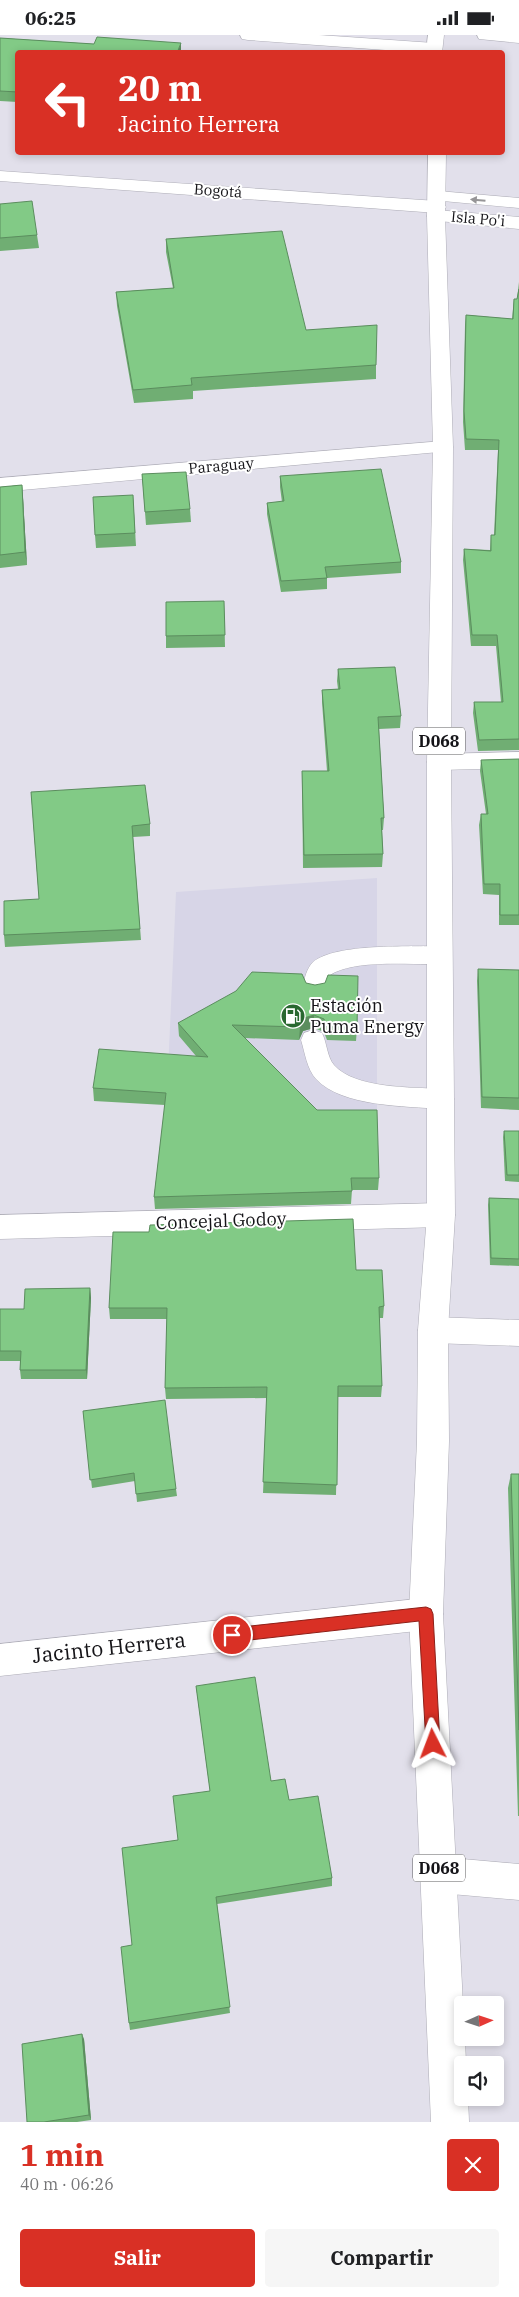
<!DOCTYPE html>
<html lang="es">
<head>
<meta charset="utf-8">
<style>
	:root { --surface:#fff; --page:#f6f6f6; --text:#202124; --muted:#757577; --accent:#d93025 }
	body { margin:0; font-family:"IBM Plex Serif",serif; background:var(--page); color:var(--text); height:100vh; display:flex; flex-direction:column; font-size:19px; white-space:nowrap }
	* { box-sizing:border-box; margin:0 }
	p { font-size:16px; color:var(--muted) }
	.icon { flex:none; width:28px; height:28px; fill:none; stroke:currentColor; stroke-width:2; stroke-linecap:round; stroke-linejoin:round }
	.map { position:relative; height:2087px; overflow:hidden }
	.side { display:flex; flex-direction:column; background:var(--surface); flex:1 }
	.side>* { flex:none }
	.hud { position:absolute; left:15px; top:15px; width:490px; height:105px; border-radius:5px; box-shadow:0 2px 8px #0003; background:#d93025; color:#fff; overflow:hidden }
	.needle { width:32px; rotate:87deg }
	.controls { position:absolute; left:454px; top:1961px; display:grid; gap:10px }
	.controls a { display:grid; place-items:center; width:50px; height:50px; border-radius:5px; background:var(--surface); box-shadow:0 2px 8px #0003; font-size:25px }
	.pin { position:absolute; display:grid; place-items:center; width:42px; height:42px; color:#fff; margin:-21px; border:2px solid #fff; border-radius:50%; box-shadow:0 1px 5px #0007 }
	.me { position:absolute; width:55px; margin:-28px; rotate:357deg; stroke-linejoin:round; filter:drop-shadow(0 0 4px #0008) }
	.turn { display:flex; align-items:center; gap:18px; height:105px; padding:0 20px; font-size:22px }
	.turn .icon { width:65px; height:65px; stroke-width:2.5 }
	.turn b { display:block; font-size:35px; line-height:42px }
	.round { display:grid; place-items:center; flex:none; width:52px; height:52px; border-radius:5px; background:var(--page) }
	.summary { display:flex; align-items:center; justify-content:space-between; height:85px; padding:0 20px }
	h1 { font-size:30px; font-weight:800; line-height:38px; color:var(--accent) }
	.action { display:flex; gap:10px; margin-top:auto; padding:10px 20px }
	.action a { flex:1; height:58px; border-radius:5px; background:var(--accent); color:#fff; font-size:20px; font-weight:800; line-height:58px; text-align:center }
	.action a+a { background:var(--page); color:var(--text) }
	.status { display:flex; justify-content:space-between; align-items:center; height:35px; padding:0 25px; background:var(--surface); direction:ltr }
	.status svg { height:14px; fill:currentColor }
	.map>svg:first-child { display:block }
	.built { fill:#d7d5e7 }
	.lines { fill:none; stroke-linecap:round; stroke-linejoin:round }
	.lane-casing { stroke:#adacb6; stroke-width:1 }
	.street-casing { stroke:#adacb6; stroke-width:1 }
	.secondary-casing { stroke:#adacb6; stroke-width:1 }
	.primary-casing { stroke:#adacb6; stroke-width:1 }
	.lane { fill:#fff; fill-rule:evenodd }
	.street { fill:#fff; fill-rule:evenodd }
	.secondary { fill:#fff; fill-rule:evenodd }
	.primary { fill:#fff; fill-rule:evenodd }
	.wall { fill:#70ae73 }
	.shaded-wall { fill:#5b8d5e }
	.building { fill:#82ca86; stroke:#5b8d5e }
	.oneway { fill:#969597 }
	.route { fill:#d93025; stroke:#8d1f18 }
	.labels { text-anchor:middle; stroke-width:4; stroke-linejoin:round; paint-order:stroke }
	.far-street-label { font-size:15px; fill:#151418; stroke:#fff }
	.shield { fill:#fff; stroke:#5b5a5d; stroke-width:1 }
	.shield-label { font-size:16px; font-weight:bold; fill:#151418 }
	.poi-label { font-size:18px; fill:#151418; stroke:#fff; text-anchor:start }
	.street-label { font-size:18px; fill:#151418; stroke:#fff }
	.near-street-label { font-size:21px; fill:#151418; stroke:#fff }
</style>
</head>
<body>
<div class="status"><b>06:25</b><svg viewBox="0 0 49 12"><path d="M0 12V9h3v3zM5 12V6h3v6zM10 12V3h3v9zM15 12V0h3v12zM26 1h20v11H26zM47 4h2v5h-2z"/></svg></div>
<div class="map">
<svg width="519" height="2087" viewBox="0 0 519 2087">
	<rect width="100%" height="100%" fill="#e2e0eb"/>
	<polygon class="built" points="377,843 377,1090 166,1081 176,857"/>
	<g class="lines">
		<defs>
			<g id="lane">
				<path d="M440 911 448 914 452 920 448 926 440 929C409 930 355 924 330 940L324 959 315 961 306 959 303 952C304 944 307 933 313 927 336 908 410 912 440 911Z"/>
				<path d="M313 995 322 998C327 1008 327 1022 334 1030 355 1054 412 1052 441 1054L450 1057 454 1064 450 1071 441 1074C406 1071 342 1072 316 1044 307 1034 305 1018 301 1005L304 998Z"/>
			</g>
			<g id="street">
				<polygon points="240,0 319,0 434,8 440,9 442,13 440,17 427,18 248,5 242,4"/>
				<polygon points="0,136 437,166 443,168 446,172 443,176 437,178 0,146"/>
				<polygon points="443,406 450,408 453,412 450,416 0,457 0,443"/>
				<polygon points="519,717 519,733 439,735 430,733 427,727 430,721 439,719"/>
				<polygon points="441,1168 451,1171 455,1180 451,1189 441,1192 0,1204 0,1180"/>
				<polygon points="426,1563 438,1568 443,1579 438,1590 426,1595 0,1641 0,1609"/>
				<polygon points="440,1822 519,1829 519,1865 440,1858 427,1853 422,1840 427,1827"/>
			</g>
			<g id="secondary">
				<polygon points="477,0 519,0 519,8 479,4"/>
				<polygon points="438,156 519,163 519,173 432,165 429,161 432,157"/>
				<polygon points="436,175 519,182 519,194 429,185 427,181 429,177"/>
				<polygon points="433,1282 519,1285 519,1311 433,1308 422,1304 418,1295 422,1286"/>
			</g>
			<g id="primary">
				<polygon points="428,0 444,0 442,18 426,18"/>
				<polygon points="428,118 446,118 445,181 453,412 451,727 455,1180 448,1295 449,1406 443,1579 463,1970 462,2002 465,2002 466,2030 462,2030 462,2062 468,2062 469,2087 431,2087 409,1579 417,1406 418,1295 427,1180 427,727 433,412 427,181"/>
			</g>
		</defs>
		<use href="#lane" class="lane-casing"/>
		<use href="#street" class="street-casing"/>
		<use href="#secondary" class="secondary-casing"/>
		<use href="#primary" class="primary-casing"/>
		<use href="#lane" class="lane"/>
		<use href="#street" class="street"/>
		<use href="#secondary" class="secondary"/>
		<use href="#primary" class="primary"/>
	</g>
	<g class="wall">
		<polygon points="0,3 94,9 181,17 18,18 18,67 0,66"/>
		<polygon points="0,169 37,200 39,213 0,216"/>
		<polygon points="166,204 306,295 376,330 376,344 193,356 193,364 134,368 117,271 116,257 173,253 166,217"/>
		<polygon points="519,247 519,715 478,716 473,678 474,667 501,667 496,611 471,611 463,525 464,514 490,515 491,500 494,500 498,415 465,415 463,387 465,290 466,280 512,284 514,264 517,264"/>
		<polygon points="142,439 190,474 191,487 146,490"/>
		<polygon points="280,441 401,527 401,538 327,543 327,554 281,557 267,479 267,468 282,467 280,452"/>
		<polygon points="22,450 23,463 27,530 0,533 0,452"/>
		<polygon points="133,460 136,511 96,513 95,500"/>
		<polygon points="224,566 225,612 166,613 166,601"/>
		<polygon points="338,634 401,681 400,693 379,694 384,783 383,795 382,795 383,819 382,832 303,833 302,736 327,736 322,667 322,655 338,654 337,646"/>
		<polygon points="519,724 519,890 499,890 499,860 483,859 479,790 481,779 486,779 480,736 481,725"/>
		<polygon points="31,757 150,789 150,801 133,802 141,905 5,912 4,900 39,864"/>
		<polygon points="478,934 519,942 519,1075 481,1073 477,946"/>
		<polygon points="306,948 357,993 356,1006 327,1005 324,997 314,993 303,996 299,1005 245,1003 379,1143 378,1155 352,1155 351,1169 155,1174 154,1162 165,1070 94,1066 93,1053 196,1021 179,1001 178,988"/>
		<polygon points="504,1096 519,1096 519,1147 505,1146 503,1102"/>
		<polygon points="489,1163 519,1164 519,1231 490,1230 488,1170"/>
		<polygon points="356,1235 384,1271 383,1283 379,1283 382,1351 381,1362 338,1362 336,1460 263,1458 267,1363 166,1364 165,1353 167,1284 110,1284 109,1273"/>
		<polygon points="90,1253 91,1263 87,1344 21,1344 20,1335 20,1326 0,1326 0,1274 24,1274"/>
		<polygon points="83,1376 176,1454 177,1461 137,1467 135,1446 92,1453"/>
		<polygon points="511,1439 519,1439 519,1781 518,1781 508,1453"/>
		<polygon points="196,1651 271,1746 289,1765 332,1843 332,1851 217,1869 230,1978 130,1995 129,1988 178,1805 210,1756"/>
		<polygon points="84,2004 91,2085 77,2087 27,2087"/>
	</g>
	<g class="shaded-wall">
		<polygon points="181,8 181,18 177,18"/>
		<polygon points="22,450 23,463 27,530 25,517"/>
		<polygon points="314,980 314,993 303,996 299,1005 300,992 304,983"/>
		<polygon points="90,1253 91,1263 87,1344 86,1335"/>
		<polygon points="82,1999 84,2004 91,2085 89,2080"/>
	</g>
	<g class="building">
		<polygon points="97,2 181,8 177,18 18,18 18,57 0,56 0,3 94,9"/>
		<polygon points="32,166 37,200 0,203 0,169"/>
		<polygon points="282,196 306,295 377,290 376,330 191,343 192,350 133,355 116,257 174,253 166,204"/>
		<polygon points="519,254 519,704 479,705 474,667 503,667 497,600 472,600 464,514 491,516 491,500 495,500 499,405 466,404 464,376 466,280 513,284 514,264 517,264"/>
		<polygon points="381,434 401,527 325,532 327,543 281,546 267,468 284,466 280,441"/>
		<polygon points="186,437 190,474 145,477 142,439"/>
		<polygon points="22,450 25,517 0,520 0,452"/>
		<polygon points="133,460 135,498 95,500 93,462"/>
		<polygon points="224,566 225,600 166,601 166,567"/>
		<polygon points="395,632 401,681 378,682 384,783 381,783 383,819 304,820 302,736 329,736 322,655 340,654 338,634"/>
		<polygon points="519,724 519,880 500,880 500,849 484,849 481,779 488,779 481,725"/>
		<polygon points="145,750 150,789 132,791 140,894 4,900 4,866 39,864 31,757"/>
		<polygon points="478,934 519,935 519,1063 482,1062"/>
		<polygon points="252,937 302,939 306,948 315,950 325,948 328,940 358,941 357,993 327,992 324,984 314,980 304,983 300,992 232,990 317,1075 377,1075 379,1143 351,1143 352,1156 154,1162 166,1058 93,1053 99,1014 208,1022 178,988 236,956"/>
		<polygon points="504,1096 519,1096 519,1140 507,1140"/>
		<polygon points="489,1163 519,1164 519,1224 491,1223"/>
		<polygon points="353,1184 356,1235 382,1235 384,1271 379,1272 382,1351 338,1351 337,1450 263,1447 267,1352 165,1353 167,1273 109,1273 113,1197 149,1197 150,1190"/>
		<polygon points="90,1253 86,1335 20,1335 21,1316 0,1316 0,1274 24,1274 25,1254"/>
		<polygon points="165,1365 176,1454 136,1459 134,1438 90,1445 83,1376"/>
		<polygon points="511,1439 519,1439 519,1695"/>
		<polygon points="255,1642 271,1746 285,1744 289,1765 318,1761 332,1843 216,1862 230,1972 129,1988 121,1912 132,1910 122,1813 178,1805 173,1761 210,1756 196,1651"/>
		<polygon points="82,1999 89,2080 44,2087 27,2087 22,2009"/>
	</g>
	<defs><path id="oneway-solid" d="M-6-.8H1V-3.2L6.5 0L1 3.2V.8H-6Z" transform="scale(1.25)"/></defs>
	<use class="oneway" href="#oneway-solid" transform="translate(478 165) rotate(-175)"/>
	<polygon class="route" points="426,1572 431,1574 433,1579 440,1709 438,1714 433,1717 428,1714 426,1709 419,1586 232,1607 227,1605 225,1600 227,1595 232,1593"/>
	<defs>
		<symbol id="fuel-disc" viewBox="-11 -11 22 22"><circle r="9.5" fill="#296830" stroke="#fff"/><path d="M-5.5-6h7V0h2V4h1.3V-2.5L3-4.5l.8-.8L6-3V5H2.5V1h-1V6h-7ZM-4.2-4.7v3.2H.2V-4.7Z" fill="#fff"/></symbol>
	</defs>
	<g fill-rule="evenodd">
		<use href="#fuel-disc" x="279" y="967" width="28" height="28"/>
	</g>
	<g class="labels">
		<g class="far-street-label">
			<text transform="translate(218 156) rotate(4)" y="5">Bogotá</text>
			<text transform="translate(478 184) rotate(5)" y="5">Isla Po'i</text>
			<text transform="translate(221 431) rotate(-5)" y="5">Paraguay</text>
		</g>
		<g class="shield">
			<rect x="413" y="692.5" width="52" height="27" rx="4"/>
			<rect x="413" y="1819.5" width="52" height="27" rx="4"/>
		</g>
		<g class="shield-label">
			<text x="439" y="712">D068</text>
			<text x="439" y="1839">D068</text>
		</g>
		<g class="poi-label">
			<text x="310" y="977">Estación<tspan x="310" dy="21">Puma Energy</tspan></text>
		</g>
		<g class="street-label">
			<text transform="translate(221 1186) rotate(-2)" y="6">Concejal Godoy</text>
		</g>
		<g class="near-street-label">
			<text transform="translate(109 1613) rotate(-6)" y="7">Jacinto Herrera</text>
		</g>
	</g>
</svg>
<div class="controls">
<a><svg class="needle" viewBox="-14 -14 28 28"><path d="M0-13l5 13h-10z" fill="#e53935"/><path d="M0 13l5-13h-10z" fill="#757577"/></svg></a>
<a><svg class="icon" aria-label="sound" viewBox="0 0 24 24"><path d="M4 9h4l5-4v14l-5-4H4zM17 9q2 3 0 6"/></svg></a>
</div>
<div class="pin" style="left:232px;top:1600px;background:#d93025"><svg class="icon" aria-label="arrive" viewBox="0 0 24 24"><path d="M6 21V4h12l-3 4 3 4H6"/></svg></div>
<svg class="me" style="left:433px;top:1709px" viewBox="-20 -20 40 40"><path d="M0-17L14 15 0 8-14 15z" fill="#d93025" stroke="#fff" stroke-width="4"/></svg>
<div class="hud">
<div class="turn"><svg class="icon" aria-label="left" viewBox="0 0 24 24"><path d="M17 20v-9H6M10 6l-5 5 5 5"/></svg><div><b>20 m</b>Jacinto Herrera</div></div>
</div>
</div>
<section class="side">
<div class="summary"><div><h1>1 min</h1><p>40 m · 06:26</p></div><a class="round" style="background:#d93025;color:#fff"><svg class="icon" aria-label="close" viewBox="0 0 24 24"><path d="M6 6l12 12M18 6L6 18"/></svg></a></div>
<div class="action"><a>Salir</a><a>Compartir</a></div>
</section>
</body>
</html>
